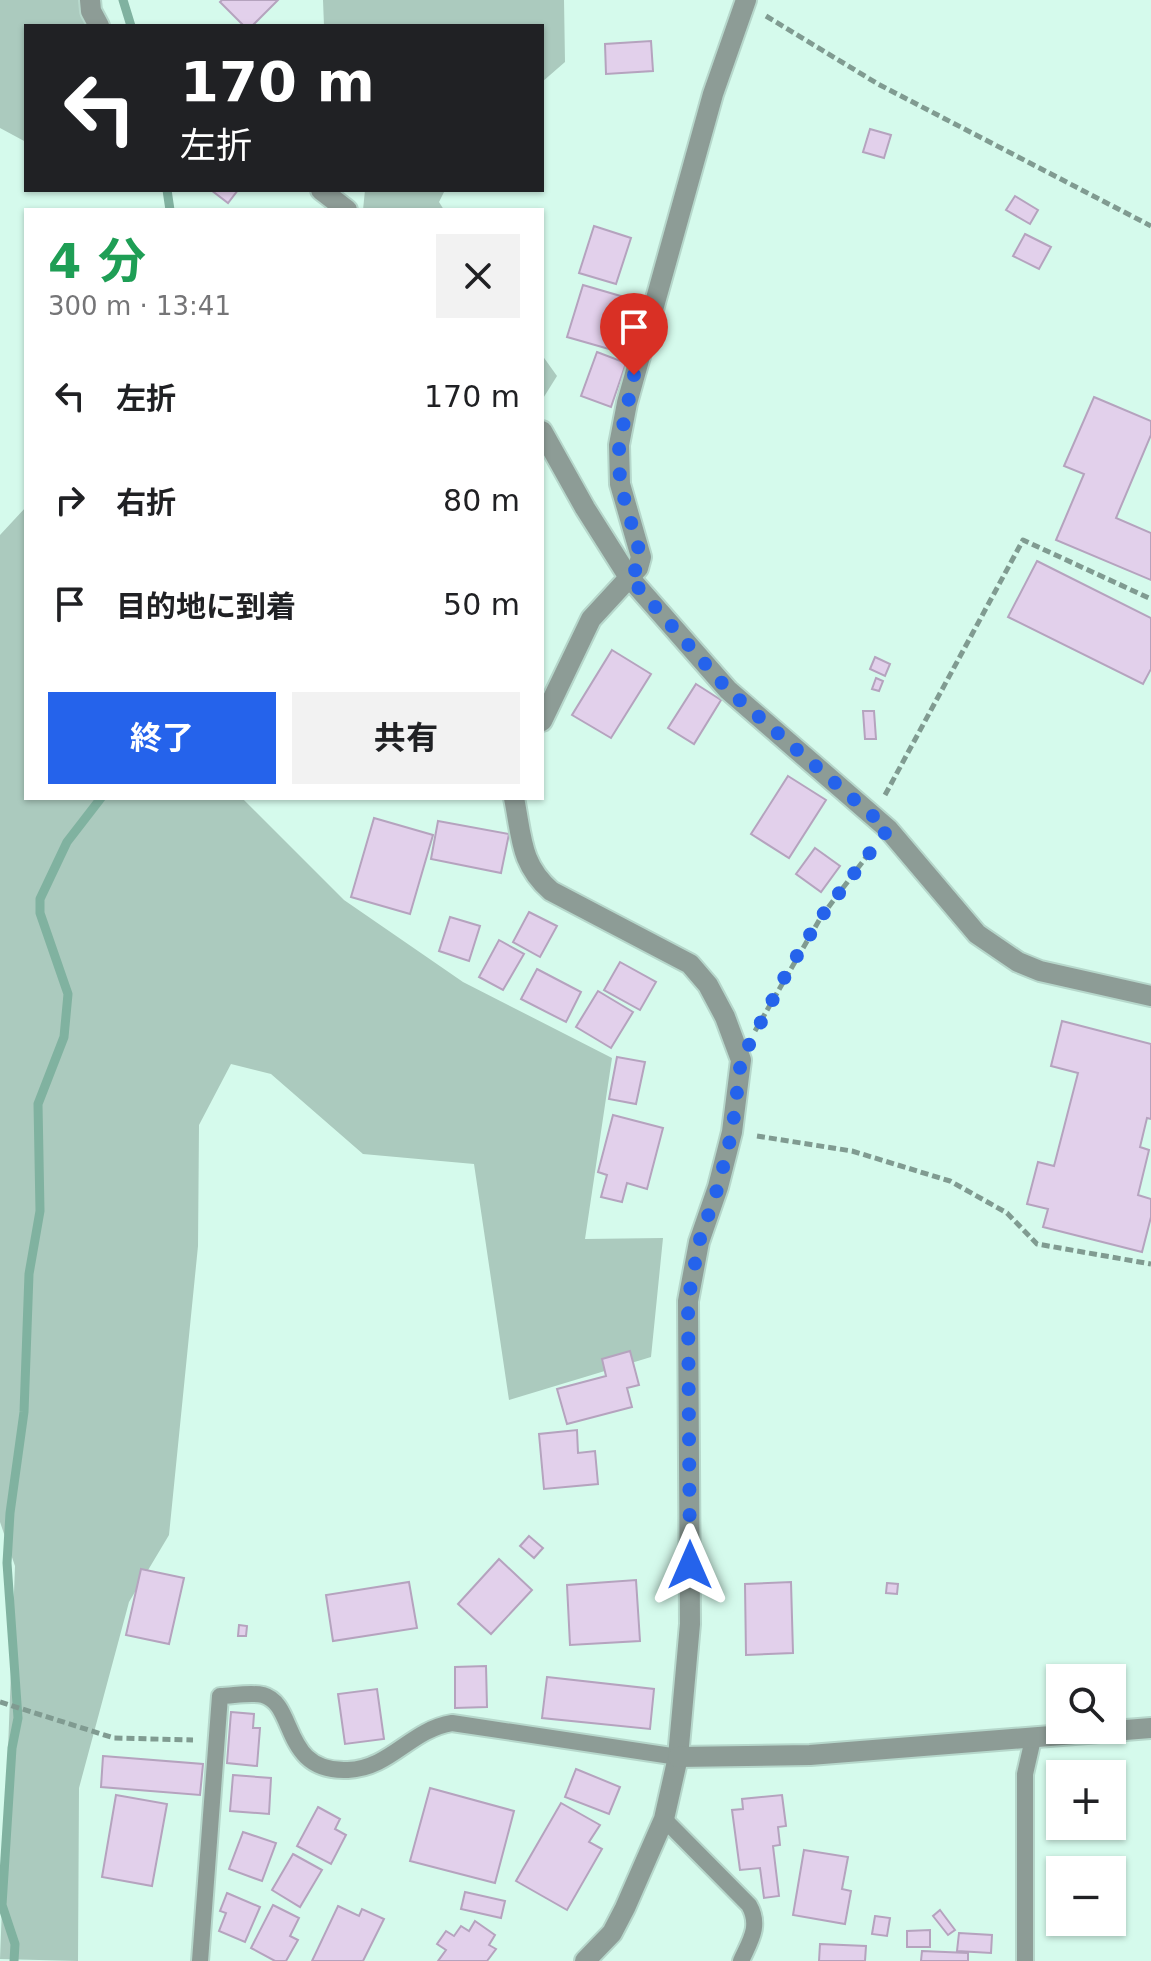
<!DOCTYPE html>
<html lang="ja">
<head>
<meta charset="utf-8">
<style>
	:root { --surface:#fff; --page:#f2f2f2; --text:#202124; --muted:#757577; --accent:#2563eb }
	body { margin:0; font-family:"DejaVu Sans","Noto Sans JP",sans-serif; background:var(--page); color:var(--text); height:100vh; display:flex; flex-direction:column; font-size:30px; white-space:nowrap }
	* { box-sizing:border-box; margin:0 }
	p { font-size:26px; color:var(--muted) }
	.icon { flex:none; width:44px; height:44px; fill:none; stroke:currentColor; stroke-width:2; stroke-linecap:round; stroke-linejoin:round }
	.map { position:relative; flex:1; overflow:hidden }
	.sheet { position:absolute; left:24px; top:208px; width:520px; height:592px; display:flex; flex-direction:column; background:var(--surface); border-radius:0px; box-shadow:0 2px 6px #0004 }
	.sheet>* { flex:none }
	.banner { position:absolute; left:24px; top:24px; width:520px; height:168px; border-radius:0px; box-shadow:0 2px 6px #0004; background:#202124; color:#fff; overflow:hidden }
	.buttons { position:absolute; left:1046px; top:1664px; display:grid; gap:16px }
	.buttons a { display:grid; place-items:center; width:80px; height:80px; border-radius:0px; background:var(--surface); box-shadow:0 2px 6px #0004; font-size:40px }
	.pin { position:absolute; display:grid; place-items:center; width:68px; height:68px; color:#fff; margin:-82px -34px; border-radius:50% 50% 50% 0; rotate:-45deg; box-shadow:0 0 8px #0007 }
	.pin .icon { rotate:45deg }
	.me { position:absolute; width:88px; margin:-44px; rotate:0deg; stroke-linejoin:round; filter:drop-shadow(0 0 6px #0008) }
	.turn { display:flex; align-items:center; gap:28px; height:168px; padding:0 24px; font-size:36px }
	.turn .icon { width:104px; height:104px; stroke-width:2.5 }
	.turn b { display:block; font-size:56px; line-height:68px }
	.round { display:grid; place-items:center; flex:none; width:84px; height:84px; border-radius:0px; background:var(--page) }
	.headline { display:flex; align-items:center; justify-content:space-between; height:136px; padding:0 24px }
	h1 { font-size:48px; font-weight:700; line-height:60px; color:#1e9e55 }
	.button { display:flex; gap:16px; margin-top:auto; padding:16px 24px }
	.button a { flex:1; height:92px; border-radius:0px; background:var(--accent); color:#fff; font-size:32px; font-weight:700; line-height:92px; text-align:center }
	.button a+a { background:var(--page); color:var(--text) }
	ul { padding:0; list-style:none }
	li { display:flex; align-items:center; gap:24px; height:104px; padding:0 24px }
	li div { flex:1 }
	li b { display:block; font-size:30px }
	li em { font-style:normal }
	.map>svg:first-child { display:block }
	.green { fill:#abcabe }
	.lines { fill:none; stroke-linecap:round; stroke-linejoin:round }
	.stream { stroke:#80b2a0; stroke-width:9 }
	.building { fill:#e2d0eb; stroke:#b5a3be; stroke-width:2 }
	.lane-casing { stroke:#b6d7cb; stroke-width:20 }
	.street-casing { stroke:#b6d7cb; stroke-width:24 }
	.path { stroke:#809b91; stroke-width:5; stroke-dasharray:8 4; stroke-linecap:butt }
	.lane { stroke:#8d9c96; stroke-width:16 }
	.street { stroke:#8d9c96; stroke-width:20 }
	.route { stroke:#2563eb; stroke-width:14; stroke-dasharray:0 25.2 }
</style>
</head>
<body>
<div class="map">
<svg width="1151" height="1961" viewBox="0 0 1151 1961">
	<rect width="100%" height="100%" fill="#d5faec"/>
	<g class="green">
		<polygon points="0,0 78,0 91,26 26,26 26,142 0,128"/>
		<polygon points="323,0 564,0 565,62 542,82 542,26 324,26"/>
		<polygon points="365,190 445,190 439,202 444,210 363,210"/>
		<polygon points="542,355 557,376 542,400"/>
		<polygon points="26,507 26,798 242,798 344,900 463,982 612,1058 585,1239 663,1238 651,1357 509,1400 474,1164 363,1154 271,1074 231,1064 199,1125 198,1246 169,1535 129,1602 79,1788 78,1961 0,1959 15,1566 0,1522 0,535"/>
	</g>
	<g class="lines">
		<g class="stream">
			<polyline points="123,0 131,26"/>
			<polyline points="167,190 170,210"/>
			<polyline points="14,1961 15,1944 2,1905 12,1748 18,1718 7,1563 10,1513 24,1412 29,1274 40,1211 38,1104 64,1037 68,994 40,913 40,899 67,842 101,798"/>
		</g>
	</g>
	<g class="building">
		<polygon points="222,0 278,0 252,26 244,26 220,2"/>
		<polygon points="651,41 653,71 606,74 605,44"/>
		<polygon points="870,129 891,135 884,158 863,152"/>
		<polygon points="211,190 238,190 228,203"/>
		<polygon points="1015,196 1038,210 1030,224 1006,210"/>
		<polygon points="594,226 631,238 616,284 579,273"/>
		<polygon points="1025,234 1051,247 1039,269 1013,256"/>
		<polygon points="583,285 624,297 609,349 567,337"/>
		<polygon points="597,352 626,363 611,407 581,396"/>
		<polygon points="1094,397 1151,421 1151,435 1116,518 1151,533 1151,580 1056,540 1084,474 1064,466"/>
		<polygon points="1037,561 1151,618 1151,669 1143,684 1008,617"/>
		<polygon points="612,650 651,674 611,738 572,715"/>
		<polygon points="875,657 890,664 885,676 870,669"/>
		<polygon points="876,678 883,681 879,691 872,689"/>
		<polygon points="696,684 721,700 694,744 668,728"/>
		<polygon points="863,711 874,711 876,739 865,739"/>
		<polygon points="788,776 826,800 789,858 751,834"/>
		<polygon points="374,818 433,835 410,914 351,897"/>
		<polygon points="438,821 509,834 501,873 431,859"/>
		<polygon points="815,848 840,866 821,892 796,874"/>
		<polygon points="529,912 557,926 540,957 513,942"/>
		<polygon points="450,917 480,926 469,961 439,951"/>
		<polygon points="499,940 524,954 503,990 479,977"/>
		<polygon points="620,962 656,982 640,1010 604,990"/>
		<polygon points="537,969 581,992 566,1022 521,999"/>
		<polygon points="598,991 633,1012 611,1048 576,1027"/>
		<polygon points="1062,1021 1151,1044 1151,1119 1147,1118 1140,1147 1149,1150 1138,1195 1151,1199 1151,1217 1142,1252 1043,1227 1048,1209 1027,1204 1038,1162 1054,1166 1078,1073 1051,1066"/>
		<polygon points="617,1057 645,1062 636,1104 609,1099"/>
		<polygon points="613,1115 663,1128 647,1189 627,1183 622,1202 601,1197 607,1175 598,1172"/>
		<polygon points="630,1351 639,1385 627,1388 632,1407 567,1424 557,1389 606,1376 602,1359"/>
		<polygon points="577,1430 578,1453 595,1451 598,1484 544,1489 539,1434"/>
		<polygon points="529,1536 543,1548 534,1558 520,1546"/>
		<polygon points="499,1559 532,1590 491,1634 458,1604"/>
		<polygon points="141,1569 184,1578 169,1644 126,1635"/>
		<polygon points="636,1580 640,1641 570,1645 567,1585"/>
		<polygon points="409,1582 417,1628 333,1641 326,1595"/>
		<polygon points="791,1582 793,1653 746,1655 745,1584"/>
		<polygon points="887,1583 898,1584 897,1594 886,1593"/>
		<polygon points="239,1625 247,1626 246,1636 238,1636"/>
		<polygon points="486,1666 487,1707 455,1708 455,1667"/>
		<polygon points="547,1677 654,1689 650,1729 542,1718"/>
		<polygon points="377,1689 384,1739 345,1744 338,1694"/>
		<polygon points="231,1712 254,1714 253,1728 260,1728 257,1766 227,1763"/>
		<polygon points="103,1756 203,1764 200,1795 101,1787"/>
		<polygon points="576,1769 620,1787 609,1814 565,1797"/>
		<polygon points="233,1775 271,1778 269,1814 230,1811"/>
		<polygon points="430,1788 514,1811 495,1883 410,1861"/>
		<polygon points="116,1795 167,1804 152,1886 102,1877"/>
		<polygon points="782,1795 786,1826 778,1827 780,1845 773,1846 779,1896 764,1898 760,1868 740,1870 732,1810 743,1809 742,1799"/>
		<polygon points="561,1803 600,1825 589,1842 602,1849 567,1910 516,1881"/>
		<polygon points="318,1807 340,1819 335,1829 346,1835 331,1864 297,1846"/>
		<polygon points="243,1832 276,1843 262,1881 229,1869"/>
		<polygon points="804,1850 848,1857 842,1889 851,1891 845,1924 793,1915"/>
		<polygon points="293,1854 322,1870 300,1907 272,1890"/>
		<polygon points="465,1892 505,1901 501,1918 461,1909"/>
		<polygon points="227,1893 260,1907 245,1942 219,1931 226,1913 220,1911"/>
		<polygon points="273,1905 299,1918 290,1936 298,1940 286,1961 275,1961 251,1948"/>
		<polygon points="338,1906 359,1916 362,1909 384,1919 363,1961 312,1961"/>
		<polygon points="940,1910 955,1930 948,1935 933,1916"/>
		<polygon points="875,1916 890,1918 887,1936 872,1934"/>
		<polygon points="475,1921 495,1935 489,1945 496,1949 487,1961 438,1961 446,1950 437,1944 446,1931 454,1936 461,1926 469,1931"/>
		<polygon points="930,1930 930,1947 907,1947 907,1931"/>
		<polygon points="959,1933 992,1935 991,1953 957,1951"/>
		<polygon points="820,1944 866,1946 865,1961 819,1961"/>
		<polygon points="922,1951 968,1953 968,1961 921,1961"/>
	</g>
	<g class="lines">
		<defs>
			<g id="lane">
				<path d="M664 1819 749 1905C761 1926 750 1941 741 1961"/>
				<path d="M200 1961 220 1696C232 1696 250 1692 263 1695 297 1704 281 1773 348 1770 391 1768 410 1730 452 1723L678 1757"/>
				<polyline points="1025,1961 1025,1774 1033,1739"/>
			</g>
			<g id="street">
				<polyline points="90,0 91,11 99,26"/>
				<polyline points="321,190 347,210"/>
				<polyline points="542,431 585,508 628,576 728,690 888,829 977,934 1018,962 1040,971 1151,996"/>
				<polyline points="542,721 591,619 638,568 641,557 620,484 619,445 627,403 713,94 746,0"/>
				<path d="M514 798C522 837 520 864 551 891L690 964 708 985 725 1017 741 1060 732 1132 718 1187 699 1242 688 1301 690 1624 678 1757 664 1819 625 1908 612 1933 585 1961"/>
				<polyline points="678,1757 810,1755 1151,1728"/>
			</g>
		</defs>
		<use href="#lane" class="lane-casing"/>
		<use href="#street" class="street-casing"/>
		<g class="path">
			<polyline points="766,16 878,84 1151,226"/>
			<polyline points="885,795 1023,540 1151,599"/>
			<polyline points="755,1031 821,917 873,848"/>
			<polyline points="757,1136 852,1151 950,1181 1007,1213 1037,1244 1151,1264"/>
			<polyline points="0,1702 114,1738 193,1740"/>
		</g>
		<use href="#lane" class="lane"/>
		<use href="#street" class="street"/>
	</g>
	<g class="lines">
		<polyline class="route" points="634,375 619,445 620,484 641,557 638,568 628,576 728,690 888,829 821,917 790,967 741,1060 732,1132 718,1187 699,1242 688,1301 690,1565"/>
	</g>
</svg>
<div class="buttons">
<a><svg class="icon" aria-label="search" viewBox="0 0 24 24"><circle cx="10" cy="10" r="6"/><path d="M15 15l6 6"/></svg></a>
<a>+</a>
<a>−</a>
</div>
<div class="pin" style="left:634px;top:375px;background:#d93025"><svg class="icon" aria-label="arrive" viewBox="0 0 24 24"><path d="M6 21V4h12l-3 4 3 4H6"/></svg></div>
<svg class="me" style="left:690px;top:1565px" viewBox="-20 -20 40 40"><path d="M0-17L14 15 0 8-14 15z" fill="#2563eb" stroke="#fff" stroke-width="4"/></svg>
<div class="banner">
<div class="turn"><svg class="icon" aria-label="left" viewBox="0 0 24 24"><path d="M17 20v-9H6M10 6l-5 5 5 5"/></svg><div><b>170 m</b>左折</div></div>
</div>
<section class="sheet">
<div class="headline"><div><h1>4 分</h1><p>300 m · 13:41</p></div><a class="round"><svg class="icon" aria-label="close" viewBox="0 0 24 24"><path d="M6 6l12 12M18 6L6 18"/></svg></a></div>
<ul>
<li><svg class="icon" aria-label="left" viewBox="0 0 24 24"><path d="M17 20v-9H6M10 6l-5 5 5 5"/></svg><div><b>左折</b></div><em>170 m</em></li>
<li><svg class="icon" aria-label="right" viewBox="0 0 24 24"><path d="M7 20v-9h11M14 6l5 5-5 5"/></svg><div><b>右折</b></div><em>80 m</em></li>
<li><svg class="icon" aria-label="arrive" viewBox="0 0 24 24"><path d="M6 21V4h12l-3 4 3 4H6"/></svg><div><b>目的地に到着</b></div><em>50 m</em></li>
</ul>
<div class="button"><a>終了</a><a>共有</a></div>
</section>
</div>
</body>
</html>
